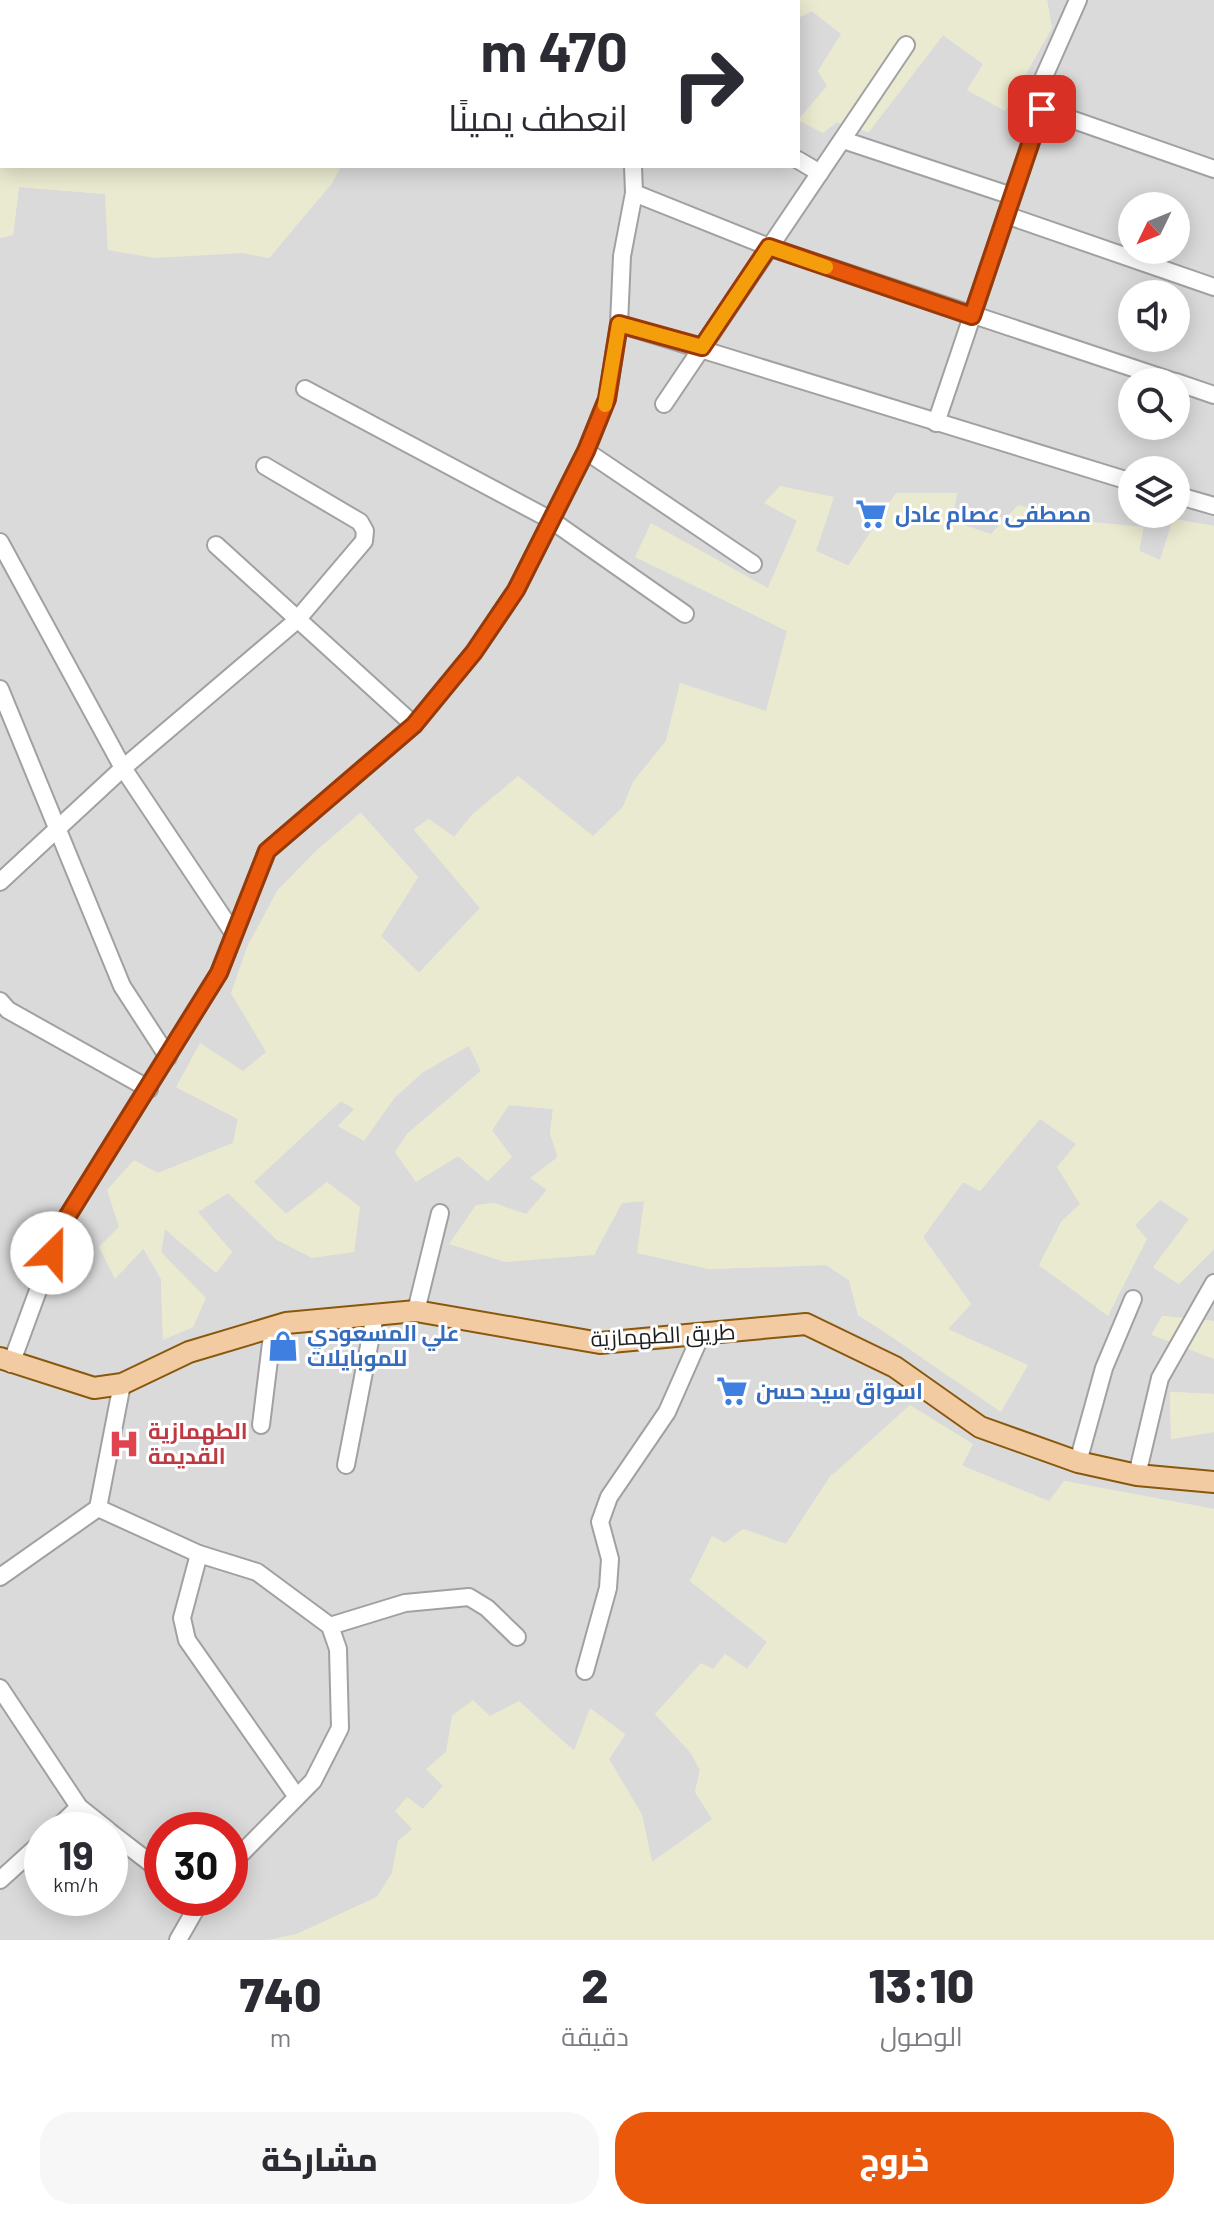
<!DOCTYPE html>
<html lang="ar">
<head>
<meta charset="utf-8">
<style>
	:root { --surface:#fff; --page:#f7f7f7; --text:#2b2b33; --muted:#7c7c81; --accent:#ea580c }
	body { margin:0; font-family:Barlow,Cairo,sans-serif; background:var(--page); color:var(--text); direction:rtl; height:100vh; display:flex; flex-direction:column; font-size:30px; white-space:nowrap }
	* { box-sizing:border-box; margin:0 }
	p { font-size:26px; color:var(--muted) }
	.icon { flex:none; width:44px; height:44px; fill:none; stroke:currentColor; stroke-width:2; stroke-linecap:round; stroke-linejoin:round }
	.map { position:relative; height:1940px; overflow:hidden; direction:ltr }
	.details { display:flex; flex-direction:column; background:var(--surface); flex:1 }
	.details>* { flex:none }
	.hud { position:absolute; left:0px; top:0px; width:800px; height:168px; box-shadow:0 4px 20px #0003; direction:rtl; background:#fff; color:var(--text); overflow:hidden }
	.needle { width:52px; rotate:227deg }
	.buttons { position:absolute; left:1118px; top:192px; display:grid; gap:16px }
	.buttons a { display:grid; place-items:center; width:72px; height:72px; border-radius:50%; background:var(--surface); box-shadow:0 4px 20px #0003; font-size:40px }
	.speed { position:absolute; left:24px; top:1812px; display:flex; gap:16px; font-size:40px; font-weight:700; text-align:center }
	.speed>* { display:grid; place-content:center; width:104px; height:104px; border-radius:50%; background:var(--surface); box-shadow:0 4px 20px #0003; line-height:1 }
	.speed small { font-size:20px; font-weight:400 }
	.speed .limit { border:12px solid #d22; background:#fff; color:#111 }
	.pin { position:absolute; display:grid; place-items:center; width:68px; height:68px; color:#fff; margin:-34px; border-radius:16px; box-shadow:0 4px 12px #0006 }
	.me { position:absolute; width:88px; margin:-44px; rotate:23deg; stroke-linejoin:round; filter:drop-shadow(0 0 6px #0008) }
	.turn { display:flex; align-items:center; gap:28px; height:168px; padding:0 40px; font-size:36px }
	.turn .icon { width:104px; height:104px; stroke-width:2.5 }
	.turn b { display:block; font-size:56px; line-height:68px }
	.eta { display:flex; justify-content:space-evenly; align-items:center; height:136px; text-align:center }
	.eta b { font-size:48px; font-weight:800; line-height:56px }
	.button { display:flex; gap:16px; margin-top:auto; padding:16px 40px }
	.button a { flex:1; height:92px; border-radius:32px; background:var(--accent); color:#fff; font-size:32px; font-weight:800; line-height:92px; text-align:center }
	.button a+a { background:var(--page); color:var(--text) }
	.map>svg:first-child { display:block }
	.residential { fill:#dbdada; fill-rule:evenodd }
	.farmland { fill:#eaead0 }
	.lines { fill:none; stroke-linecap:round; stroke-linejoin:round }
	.minor-casing { stroke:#a1a1a1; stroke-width:20 }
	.major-casing { stroke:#89580d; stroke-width:24 }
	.minor { stroke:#fff; stroke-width:16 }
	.major { stroke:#f3cba2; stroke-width:20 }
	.route-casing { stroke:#983908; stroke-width:20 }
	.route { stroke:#ea580c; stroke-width:14 }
	.slow { stroke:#f59e0b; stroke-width:14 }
	.labels { text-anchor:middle; stroke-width:6; stroke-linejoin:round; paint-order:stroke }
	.shop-label { font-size:22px; font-weight:bold; fill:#366cbe; stroke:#fff; text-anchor:start }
	.street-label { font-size:22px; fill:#1d1d1d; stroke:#fff }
	.health-label { font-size:22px; font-weight:bold; fill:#be3a42; stroke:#fff; text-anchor:start }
</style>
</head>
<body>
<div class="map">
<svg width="1214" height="1940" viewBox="0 0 1214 1940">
	<rect width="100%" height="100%" fill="#ede9e3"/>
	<path class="residential" d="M1047 0H1214V526L1174 519 1160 560 1139 551 1143 527 1090 522 991 535 951 521 957 494 849 566 816 551 797 521 768 588 708 592 787 631 767 712 680 683 666 741 633 782 623 807 593 837 518 777 472 815 454 837 429 819 414 829 480 908 419 973 381 936 418 877 360 813 317 850 277 891 231 993 267 1052 243 1071 176 1087 238 1119 233 1143 158 1173 143 1248 161 1279 163 1339 193 1327 161 1252 165 1229 216 1273 232 1252 197 1212 228 1193 277 1240 328 1183 286 1214 253 1182 285 1149 341 1101 355 1109 338 1126 364 1140 395 1097 423 1072 469 1045 481 1071 407 1134 416 1181 458 1156 487 1181 492 1130 509 1105 553 1109 550 1134 558 1157 531 1178 547 1190 526 1215 494 1203 450 1244 622 1203 644 1201 708 1269 826 1265 849 1280 858 1315 916 1352 948 1329 971 1304 923 1237 963 1182 980 1191 1040 1118 1077 1144 1080 1204 1061 1222 1040 1266 1108 1315 1135 1225 1161 1199 1190 1219 1154 1268 1179 1284 1214 1249V1321L1162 1316 1152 1334 1214 1359V1394L1170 1392 1171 1439 1214 1432V1509L1064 1481 1050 1502 961 1465 831 1475 786 1544 743 1529 725 1543 712 1537 690 1581 767 1642 747 1669H713L655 1714 691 1753 700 1770 695 1792 713 1819 652 1863 642 1815 609 1759 625 1735 575 1751 554 1735 449 1742 443 1786 423 1809 396 1811 413 1829 398 1841 392 1873 377 1897 297 1934 269 1940H0V238L13 235 19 187 106 194 108 249 244 253 269 258 332 183 341 166H798V18L812 11 842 34 818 71 828 86 836 122 868 132 943 35 983 64 1052 28ZM1132 206H1176V250H1132ZM1132 294H1176V338H1132ZM1132 382H1176V426H1132ZM1132 470H1176V514H1132ZM42 1830H110V1898H42ZM162 1830H230V1898H162Z"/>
	<g class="farmland">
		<polygon points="0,0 427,0 2,2 2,166 341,166 332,183 269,258 244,253 155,258 108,250 105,194 19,187 13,235 0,238"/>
		<polygon points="675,0 1047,0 1052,28 1005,111 967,90 983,64 943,35 869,132 837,122 823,133 798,120 827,86 818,71 841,34 812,11 798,18 798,2"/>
		<polygon points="780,486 834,497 816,551 848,566 896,493 957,493 952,521 991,534 1018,505 1089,522 1144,527 1139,551 1160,560 1173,519 1214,526 1214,1249 1179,1284 1153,1267 1189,1219 1160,1200 1135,1225 1147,1239 1108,1316 1039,1265 1061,1222 1080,1204 1057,1167 1076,1144 1040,1119 980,1191 963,1182 923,1237 971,1304 948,1329 1028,1365 1001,1412 858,1314 849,1280 826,1265 708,1269 637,1253 644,1201 622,1203 594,1255 505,1262 449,1244 476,1205 494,1203 526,1214 547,1190 530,1178 558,1157 550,1134 553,1109 509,1105 492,1130 512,1157 488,1181 458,1156 416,1182 395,1152 407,1134 481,1071 469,1046 423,1072 395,1097 364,1141 338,1126 354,1109 341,1101 254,1182 286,1214 327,1182 360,1207 354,1252 312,1258 277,1240 228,1193 198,1212 232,1252 216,1273 165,1229 161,1252 206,1298 193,1327 163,1340 161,1279 144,1248 115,1279 99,1247 119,1227 107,1190 134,1160 158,1173 233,1143 238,1119 176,1087 200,1043 243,1071 266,1052 231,993 247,947 277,891 317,850 361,813 418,877 381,936 419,973 480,908 414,830 429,819 454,837 472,815 518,776 593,836 623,807 633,782 666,741 680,683 766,711 787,631 635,557 651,523 768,588 797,521 764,503"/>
		<polygon points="1162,1316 1214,1321 1214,1359 1152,1335"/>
		<polygon points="1170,1392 1214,1394 1214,1432 1171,1439"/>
		<polygon points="910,1405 973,1444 962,1466 1049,1501 1064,1481 1214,1509 1214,1940 269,1940 297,1934 377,1897 392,1873 398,1841 412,1829 395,1811 407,1797 423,1809 443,1786 426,1769 446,1752 452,1716 473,1700 490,1716 519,1701 574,1751 590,1708 625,1734 609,1759 642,1815 652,1862 712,1819 695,1792 700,1770 691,1753 655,1714 701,1663 713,1669 725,1654 748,1669 767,1642 690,1581 712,1536 725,1543 743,1529 786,1544 831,1476"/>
	</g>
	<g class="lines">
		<defs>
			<g id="minor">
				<polyline points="1078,0 1035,97 1042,109 1214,169"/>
				<polyline points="532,2 533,0"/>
				<polyline points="671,2 672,0"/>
				<polyline points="843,140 1012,196"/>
				<polyline points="798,160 820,173"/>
				<polyline points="634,193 769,247 1175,382"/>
				<polyline points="1006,215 1214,287"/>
				<polyline points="619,324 1132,482"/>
				<polyline points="1176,382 1214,395"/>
				<polyline points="305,389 551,520 685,614"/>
				<polyline points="664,404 906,45"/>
				<polyline points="936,423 1042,109"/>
				<polyline points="586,451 753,564"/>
				<polyline points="1176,495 1214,506"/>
				<polyline points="0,542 123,768 234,934"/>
				<polyline points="216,545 414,725"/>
				<polyline points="0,689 122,986 168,1057"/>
				<polyline points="0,882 123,768 296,621 364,541 365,531 360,522 265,466"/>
				<polyline points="0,1001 8,1010 149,1089"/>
				<polyline points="416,1311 440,1213"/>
				<polyline points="11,1364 62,1225 219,973 267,851 414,725 474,652 516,590 586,451 607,399 619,324 622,256 634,193 633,166"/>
				<polyline points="261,1425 273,1327"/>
				<polyline points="1078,1462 1104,1368 1133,1299"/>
				<polyline points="346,1465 375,1315"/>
				<polyline points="1137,1475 1160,1378 1214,1283"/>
				<polyline points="98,1508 199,1554 257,1572 330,1626 338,1649 340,1728 313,1781 230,1865"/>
				<polyline points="199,1554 182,1618 187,1640 297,1797"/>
				<polyline points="0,1577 98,1508 122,1384"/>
				<polyline points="330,1626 405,1603 469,1597 487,1608 517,1637"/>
				<polyline points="585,1671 608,1588 610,1559 600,1522 609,1497 667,1412 701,1335"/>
				<polyline points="0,1688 79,1807 108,1830"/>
				<polyline points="55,1830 79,1807"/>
				<polyline points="110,1832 162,1872"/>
				<polyline points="0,1880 42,1842"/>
				<polyline points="178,1940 202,1898"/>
			</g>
			<polyline id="major" points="0,1358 94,1388 122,1384 189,1352 286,1323 416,1311 600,1343 806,1324 895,1367 980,1427 1078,1462 1137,1475 1214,1482"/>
		</defs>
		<use href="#minor" class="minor-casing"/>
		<use href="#major" class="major-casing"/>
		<use href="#minor" class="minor"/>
		<use href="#major" class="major"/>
	</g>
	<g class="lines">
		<defs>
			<polyline id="route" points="52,1253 62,1225 219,973 267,851 414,725 474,652 516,590 586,451 607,399 619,324 702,347 769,247 972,316 1042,109"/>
		</defs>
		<use href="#route" class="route-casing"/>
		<use href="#route" class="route"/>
		<polyline class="slow" points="605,405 619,324 702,347 769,247 826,267"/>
	</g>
	<defs>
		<symbol id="supermarket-bare" viewBox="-9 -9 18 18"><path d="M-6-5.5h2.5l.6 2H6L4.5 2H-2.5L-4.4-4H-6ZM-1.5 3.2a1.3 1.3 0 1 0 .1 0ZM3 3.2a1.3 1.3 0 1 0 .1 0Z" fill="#3f7fe0" stroke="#fff" stroke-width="2.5" paint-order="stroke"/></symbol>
		<symbol id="shop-bare" viewBox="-9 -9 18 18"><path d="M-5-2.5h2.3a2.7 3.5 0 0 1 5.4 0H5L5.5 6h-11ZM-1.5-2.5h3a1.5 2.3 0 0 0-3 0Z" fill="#3f7fe0" stroke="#fff" stroke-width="2.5" paint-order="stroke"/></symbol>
		<symbol id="hospital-bare" viewBox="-9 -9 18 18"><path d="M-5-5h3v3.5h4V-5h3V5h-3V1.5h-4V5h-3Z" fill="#e0444e" stroke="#fff" stroke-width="2.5" paint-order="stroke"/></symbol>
	</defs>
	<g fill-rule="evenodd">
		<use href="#supermarket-bare" x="849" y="492" width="44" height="44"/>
		<use href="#shop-bare" x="261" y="1324" width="44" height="44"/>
		<use href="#supermarket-bare" x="710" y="1369" width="44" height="44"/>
		<use href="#hospital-bare" x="102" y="1422" width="44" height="44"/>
	</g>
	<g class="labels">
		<g class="shop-label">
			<text x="895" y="522">مصطفى عصام عادل</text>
			<text x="307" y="1341">علي المسعودي<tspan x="307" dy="25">للموبايلات</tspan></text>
			<text x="756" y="1399">اسواق سيد حسن</text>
		</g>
		<g class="street-label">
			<text transform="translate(663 1335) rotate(-3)" y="8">طريق الطهمازية</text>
		</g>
		<g class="health-label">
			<text x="148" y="1439">الطهمازية<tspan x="148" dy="25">القديمة</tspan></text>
		</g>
	</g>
</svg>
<div class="buttons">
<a><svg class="needle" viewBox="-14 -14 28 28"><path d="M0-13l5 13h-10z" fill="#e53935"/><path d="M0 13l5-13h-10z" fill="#7c7c81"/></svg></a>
<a><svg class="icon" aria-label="sound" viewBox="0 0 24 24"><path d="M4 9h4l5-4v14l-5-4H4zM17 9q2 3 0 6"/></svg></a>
<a><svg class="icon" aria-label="search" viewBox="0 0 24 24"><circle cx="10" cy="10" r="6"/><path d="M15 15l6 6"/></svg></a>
<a><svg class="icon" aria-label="layers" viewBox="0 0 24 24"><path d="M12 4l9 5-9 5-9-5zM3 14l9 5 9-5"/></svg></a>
</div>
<div class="speed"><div>19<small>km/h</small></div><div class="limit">30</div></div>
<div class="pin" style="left:1042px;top:109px;background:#d93025"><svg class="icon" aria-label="arrive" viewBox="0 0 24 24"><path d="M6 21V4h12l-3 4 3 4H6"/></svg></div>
<svg class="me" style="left:52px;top:1253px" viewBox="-20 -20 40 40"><circle r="19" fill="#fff"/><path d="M0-13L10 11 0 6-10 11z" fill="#ea580c"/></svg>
<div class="hud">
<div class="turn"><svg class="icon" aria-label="right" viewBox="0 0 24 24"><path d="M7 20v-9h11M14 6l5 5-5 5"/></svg><div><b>470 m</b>انعطف يمينًا</div></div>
</div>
</div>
<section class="details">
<div class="eta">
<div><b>13:10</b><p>الوصول</p></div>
<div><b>2</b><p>دقيقة</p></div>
<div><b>740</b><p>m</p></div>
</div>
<div class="button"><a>خروج</a><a>مشاركة</a></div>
</section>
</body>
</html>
